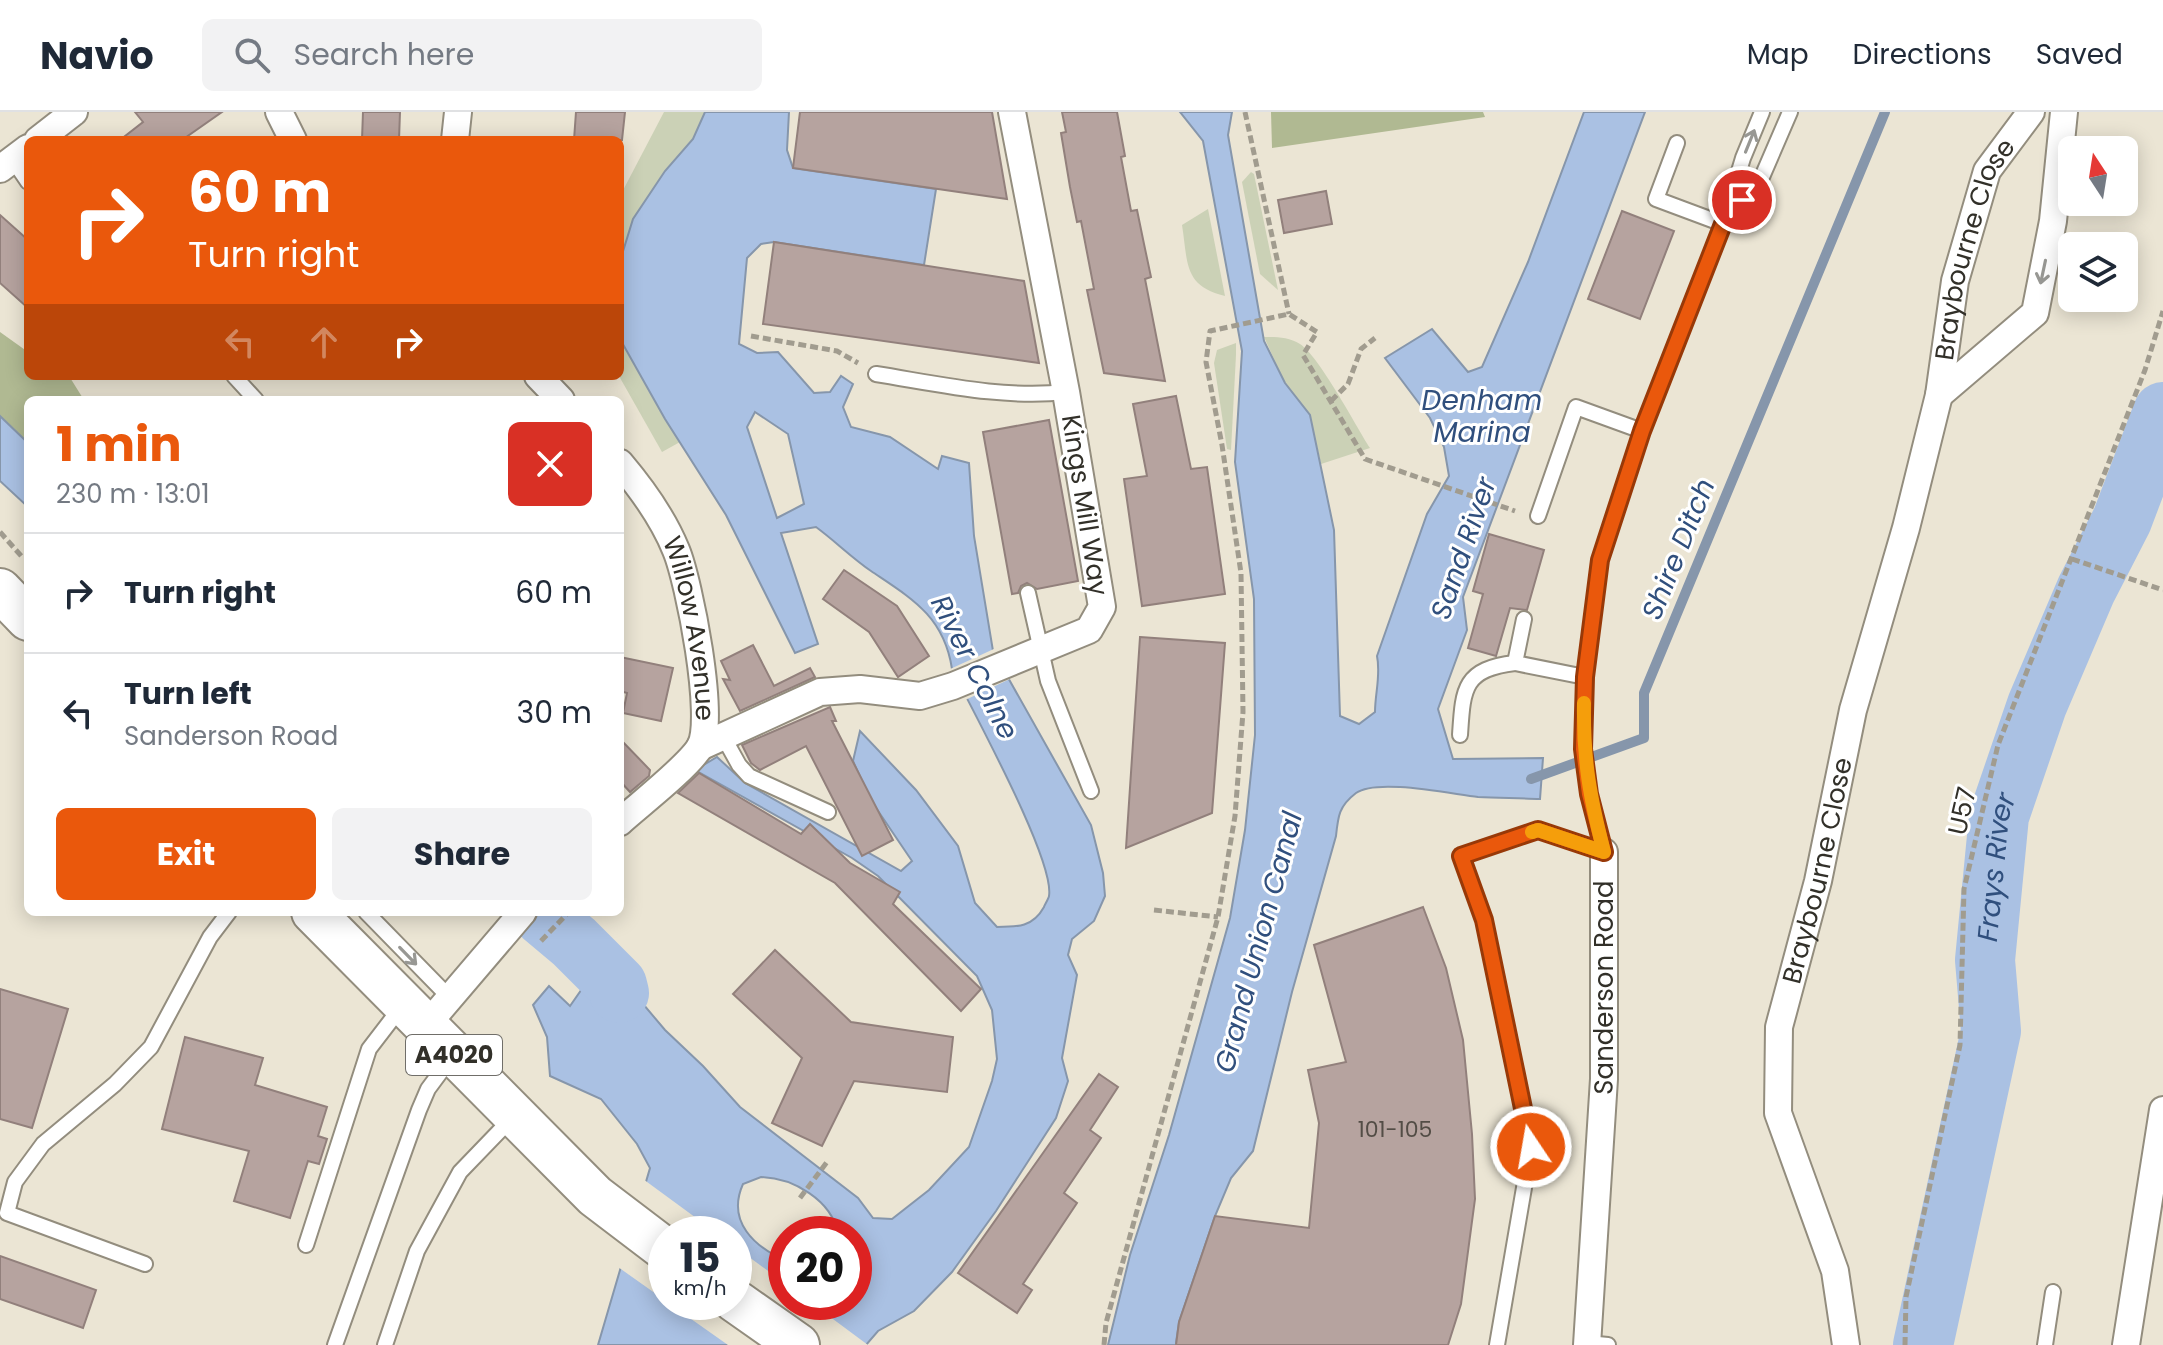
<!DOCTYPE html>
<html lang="en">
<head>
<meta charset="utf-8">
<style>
	:root { --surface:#fff; --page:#f2f2f3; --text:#1f2937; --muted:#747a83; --line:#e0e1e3; --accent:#ea580c }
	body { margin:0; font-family:Poppins,sans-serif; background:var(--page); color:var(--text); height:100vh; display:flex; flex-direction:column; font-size:30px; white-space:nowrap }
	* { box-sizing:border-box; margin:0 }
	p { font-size:26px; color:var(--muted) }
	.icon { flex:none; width:44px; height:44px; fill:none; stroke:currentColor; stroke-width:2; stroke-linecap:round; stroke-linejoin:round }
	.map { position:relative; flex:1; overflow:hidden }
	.side { position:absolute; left:24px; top:284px; width:600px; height:520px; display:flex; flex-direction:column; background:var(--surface); border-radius:12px; box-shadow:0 4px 20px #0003 }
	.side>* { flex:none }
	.guide { position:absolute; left:24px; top:24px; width:600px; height:244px; border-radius:12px; box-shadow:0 4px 20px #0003; background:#ea580c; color:#fff; overflow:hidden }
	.needle { width:52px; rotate:348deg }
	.buttons { position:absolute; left:2058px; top:24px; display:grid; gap:16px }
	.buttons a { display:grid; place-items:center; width:80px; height:80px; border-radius:12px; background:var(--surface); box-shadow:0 4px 20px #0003; font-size:40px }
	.speed { position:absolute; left:648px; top:1104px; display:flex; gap:16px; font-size:40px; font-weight:700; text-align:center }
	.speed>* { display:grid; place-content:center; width:104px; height:104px; border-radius:50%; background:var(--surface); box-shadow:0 4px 20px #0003; line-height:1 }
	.speed small { font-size:20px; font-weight:400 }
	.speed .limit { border:12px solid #d22; background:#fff; color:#111 }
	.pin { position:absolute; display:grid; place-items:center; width:68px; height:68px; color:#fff; margin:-34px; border:4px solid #fff; border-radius:50%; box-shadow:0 2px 8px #0007 }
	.me { position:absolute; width:88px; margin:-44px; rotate:348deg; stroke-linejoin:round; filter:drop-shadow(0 0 6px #0008) }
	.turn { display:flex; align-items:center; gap:28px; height:168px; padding:0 32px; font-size:36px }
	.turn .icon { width:104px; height:104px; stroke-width:2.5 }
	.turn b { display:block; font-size:56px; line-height:68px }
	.lanes { display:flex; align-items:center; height:76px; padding:0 32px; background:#0003; justify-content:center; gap:40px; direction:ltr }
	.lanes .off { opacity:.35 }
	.round { display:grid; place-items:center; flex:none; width:84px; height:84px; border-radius:12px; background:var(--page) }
	.summary { display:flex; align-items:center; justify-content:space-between; height:136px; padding:0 32px }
	h1 { font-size:48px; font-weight:700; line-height:60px; color:var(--accent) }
	.button { display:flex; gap:16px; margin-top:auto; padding:16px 32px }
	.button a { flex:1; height:92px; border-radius:12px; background:var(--accent); color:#fff; font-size:32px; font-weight:700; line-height:92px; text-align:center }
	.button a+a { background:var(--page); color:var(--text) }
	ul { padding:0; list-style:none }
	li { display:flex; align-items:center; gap:24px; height:120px; padding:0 32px; border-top:2px solid var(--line) }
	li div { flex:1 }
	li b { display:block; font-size:30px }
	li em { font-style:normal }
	header { display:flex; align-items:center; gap:48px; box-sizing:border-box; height:112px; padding:0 40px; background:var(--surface); border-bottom:2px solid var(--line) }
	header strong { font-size:38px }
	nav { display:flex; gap:44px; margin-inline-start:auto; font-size:28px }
	.search { width:560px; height:72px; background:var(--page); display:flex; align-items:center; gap:20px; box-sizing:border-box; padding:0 28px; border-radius:12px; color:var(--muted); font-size:30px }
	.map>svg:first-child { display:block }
	.green { fill:#cbd1b6 }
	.forest { fill:#b0b992 }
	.water { fill:#aac1e3; stroke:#8696ab; stroke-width:2; fill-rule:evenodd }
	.pier { fill:#ebe5d4 }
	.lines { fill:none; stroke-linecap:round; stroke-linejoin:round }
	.stream { stroke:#8696ab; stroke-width:10 }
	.river { stroke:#aac1e3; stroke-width:60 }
	.building { fill:#b6a39f; stroke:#92807c; stroke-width:2 }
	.service-casing { stroke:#938d7e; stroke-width:18 }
	.minor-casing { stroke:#938d7e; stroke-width:30 }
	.primary-casing { stroke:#938d7e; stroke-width:46 }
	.path { stroke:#a19c8f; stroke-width:5; stroke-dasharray:8 4; stroke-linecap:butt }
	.service { stroke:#fff; stroke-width:14 }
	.minor { stroke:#fff; stroke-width:26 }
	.primary { stroke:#fff; stroke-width:42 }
	.oneway { stroke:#989894 }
	.route-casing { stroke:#983908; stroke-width:20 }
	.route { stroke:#ea580c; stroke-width:14 }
	.slow { stroke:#f59e0b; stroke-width:14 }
	.labels { text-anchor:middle; stroke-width:6; stroke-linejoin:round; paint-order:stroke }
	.number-label { font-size:22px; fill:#534d46 }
	.shield { fill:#fff; stroke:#706e69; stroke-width:2 }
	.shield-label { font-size:24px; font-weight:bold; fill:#323029 }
	.street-label { font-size:26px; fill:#323029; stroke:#fff }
	.water-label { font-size:28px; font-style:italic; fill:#304f7d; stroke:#fff }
</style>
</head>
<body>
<header>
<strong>Navio</strong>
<div class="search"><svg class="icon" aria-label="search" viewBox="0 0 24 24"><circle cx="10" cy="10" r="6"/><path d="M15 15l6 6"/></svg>Search here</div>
<nav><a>Map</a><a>Directions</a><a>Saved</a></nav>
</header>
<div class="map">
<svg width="2163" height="1233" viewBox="0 0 2163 1233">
	<rect width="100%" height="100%" fill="#ebe5d4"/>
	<g class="green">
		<polygon points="664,0 705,0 693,27 665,59 633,107 620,149 620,84"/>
		<polygon points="1251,60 1254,62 1278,178 1260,162 1242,70"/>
		<path d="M1208 97 1225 184C1183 174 1188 150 1182 113Z"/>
		<path d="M1264 225C1276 225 1289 225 1300 232 1319 244 1356 314 1370 336L1321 352 1310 303 1285 271Z"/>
		<polygon points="620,227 680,330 662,340 619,264"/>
		<polygon points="1236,231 1236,243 1231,338 1227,337 1214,251 1217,238"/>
	</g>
	<g class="forest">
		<polygon points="1271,0 1483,0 1485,5 1272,36"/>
		<polygon points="0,220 28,240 28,264 69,264 84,288 28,288 28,331 0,304"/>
	</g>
	<g class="water">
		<path d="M705 0H789L787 38 793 56 936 77 924 153 774 130 761 132 747 146 739 232 757 241 778 240 814 281 830 280 841 264 853 272 843 295 851 315 890 325 938 357 942 344 969 351 974 424 993 539 1091 713 1103 761 1105 784 1094 809 1072 827 1068 843 1077 863 1062 946 1068 969 1056 1006 996 1099 952 1160 914 1199 878 1219 866 1233H598L650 1056 637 1032 601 987 550 964 547 925 533 893 549 874 570 894 586 871 554 836 575 809 634 855 638 886 665 918 703 954 740 995 858 1086 873 1106 892 1107 929 1078 969 1035 992 969 997 947 992 898 977 864 878 764 852 746 695 658 717 645 745 671 901 759 912 749 870 687 853 649 860 619 916 678 958 734 975 791 997 815C1018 815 1033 815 1044 795 1044 794 1049 786 1049 784 1055 748 972 598 952 557 944 504 911 486 871 459 852 446 835 429 816 415L781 421 818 532 795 541 726 403 665 307 620 227V149L633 107 665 59 693 27ZM755 300 788 322 804 392 777 406 747 315ZM761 1065C793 1066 832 1088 838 1122H854V1190H786V1149C755 1135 726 1110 743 1072ZM666 1122H734V1190H666Z"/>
		<path d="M1180 0H1232L1228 23 1264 229 1285 271 1310 303 1334 418 1340 604 1359 612 1375 600C1375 581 1381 563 1377 544L1427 402 1449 364 1444 335 1430 306 1385 246 1432 217 1468 260 1482 255 1528 150 1584 0H1645L1463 485 1467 518 1438 597 1453 647 1543 646 1540 687C1520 686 1499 686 1478 685 1451 682 1377 666 1356 681 1339 694 1338 704 1336 724L1292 880 1253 1039 1231 1066 1215 1104 1179 1210 1176 1231 1179 1233H1108L1130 1143 1169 1023 1230 806 1245 718 1255 623 1254 487 1235 350 1242 239 1203 29Z"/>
		<polygon points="0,304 28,331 28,395 0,369"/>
	</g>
	<g class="pier">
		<polygon points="996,536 1010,567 963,589 948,558"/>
		<polygon points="643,1067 718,1122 666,1122 666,1189 618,1155"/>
		<polygon points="734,1134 786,1172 786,1190 810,1190 868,1233 728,1233 667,1190 734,1190"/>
	</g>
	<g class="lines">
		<polyline class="stream" points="1531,667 1644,626 1644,581 1885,0"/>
		<g class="river">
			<polyline points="543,804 574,830 617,873 619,881"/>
			<path id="s1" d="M1923 1233 1991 919 1985 848 1999 704 2037 593 2086 478 2122 408 2163 300"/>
		</g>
	</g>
	<g class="building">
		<polygon points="135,0 222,0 182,28 120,28 143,10"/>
		<polygon points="363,0 400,0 399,28 362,28"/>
		<polygon points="576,0 625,0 622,28 574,28"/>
		<polygon points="800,0 992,0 1007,87 793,56"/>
		<polygon points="1062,0 1117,0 1125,44 1121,45 1131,99 1137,98 1144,132 1151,165 1145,167 1165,269 1104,261 1087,178 1094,177 1081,109 1077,110 1070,75 1061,21 1066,20"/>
		<polygon points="1326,79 1332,112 1284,121 1278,88"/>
		<polygon points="1622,99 1674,119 1640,207 1588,187"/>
		<polygon points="0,103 28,128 28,196 0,171"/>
		<polygon points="774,130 1024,169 1039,251 763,212"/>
		<polygon points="1176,284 1191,357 1207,355 1225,482 1142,494 1124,367 1147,364 1133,292"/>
		<polygon points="1049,308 1078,469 1037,477 1027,471 1021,474 1018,481 1012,482 983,320"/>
		<polygon points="1489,422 1544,438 1527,498 1510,496 1496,544 1468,536 1483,482 1473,479"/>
		<polygon points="844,458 897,494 929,544 898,565 869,520 823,487"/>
		<polygon points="1140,525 1225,531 1212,701 1126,736"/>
		<polygon points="753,533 774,574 810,556 815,565 740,599 723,567 730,568 721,549"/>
		<polygon points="620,545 673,556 661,609 623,601 627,581 620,579"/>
		<polygon points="830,595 836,609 832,609 893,728 862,744 806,634 760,658 751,651 742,633"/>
		<polygon points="620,627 650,658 649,664 630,680 620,669"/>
		<polygon points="699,661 801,722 810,712 850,751 900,780 893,792 981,877 961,899 835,771 678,681"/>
		<polygon points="1423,795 1446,856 1463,928 1472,1022 1475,1087 1461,1192 1448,1233 1176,1233 1179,1210 1215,1104 1309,1116 1319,1011 1308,958 1346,950 1314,833"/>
		<polygon points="775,838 851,910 953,925 947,980 854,969 822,1034 772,1011 802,946 733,882"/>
		<polygon points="0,877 68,897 32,1016 0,1007"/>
		<polygon points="185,925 263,946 255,973 327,995 318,1024 327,1027 319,1052 308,1049 290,1106 234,1089 249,1039 162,1017"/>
		<polygon points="1099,962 1118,975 1090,1018 1101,1026 1064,1081 1077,1091 1023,1172 1032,1178 1017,1201 958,1161"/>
		<polygon points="0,1144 96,1178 83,1216 0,1187"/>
	</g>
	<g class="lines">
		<defs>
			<g id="service">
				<polyline points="1677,31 1656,87 1723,112 1743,46 1762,0"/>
				<polyline points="13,48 28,70"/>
				<path d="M876 262C939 272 1003 287 1066 280"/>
				<polyline points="234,264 256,288"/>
				<polyline points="1538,404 1576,295 1642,319"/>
				<polyline points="1028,481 1048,569 1091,679"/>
				<polyline points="1524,507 1515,551 1585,565"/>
				<path d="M1460 623C1463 577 1463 557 1515 551"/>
				<polyline points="724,626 739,653 749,664 828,700"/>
				<polyline points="1604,740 1589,682 1583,637 1585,565 1600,448 1642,319 1723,112 1762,65 1790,0"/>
				<polyline points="366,800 451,887"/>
				<polyline points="306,1133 369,937 402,894"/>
				<polyline points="145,1152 7,1101 15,1070 43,1032 115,972 151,935 210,825 229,800"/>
				<polyline points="1587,1231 1608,1233"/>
				<polyline points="335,1233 419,998 428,977 451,946"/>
				<polyline points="385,1233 417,1139 460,1060 512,1006"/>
				<polyline points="1497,1233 1531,1035 1484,808 1461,744 1538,718 1604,740"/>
				<polyline points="2045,1233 2053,1180"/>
			</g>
			<g id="minor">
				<polyline points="279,0 293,28"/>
				<polyline points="38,28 74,0"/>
				<polyline points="455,28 458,0"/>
				<polyline points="0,57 28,36"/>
				<polyline points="538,264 561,288"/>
				<polyline points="1939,283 2035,201 2053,109 2064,0"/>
				<path id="s2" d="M620 351C642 377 663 406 676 438 689 469 716 607 700 635 688 655 640 692 620 710"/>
				<polyline points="700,635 820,580 860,577 920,584 953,574 1089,518 1102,495 1066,280 1012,0"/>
				<polyline points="425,915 523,800"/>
				<path id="s3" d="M1587 1233 1604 967V740"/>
				<path id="s4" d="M1846 1233 1835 1159 1778 1001 1779 915 1818 769 1853 598 1906 416 1939 283 1955 169 1987 59 2031 0"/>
				<polyline points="2126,1233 2163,998"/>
			</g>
			<g id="primary">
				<polyline points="0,478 28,507"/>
				<polyline points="313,800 595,1084 666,1138"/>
				<polyline points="734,1188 798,1233"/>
			</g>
		</defs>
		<use href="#service" class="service-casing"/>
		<use href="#minor" class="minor-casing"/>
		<use href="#primary" class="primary-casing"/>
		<g class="path">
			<polyline points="1245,0 1289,202"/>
			<polyline points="751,224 837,239 858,251"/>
			<polyline points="1331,289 1348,272 1361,237 1375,226"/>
			<polyline points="0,420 23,446"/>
			<polyline points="2072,447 2163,478"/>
			<polyline points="1154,798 1218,805"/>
			<polyline points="541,829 566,803 565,800"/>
			<polyline points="800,1086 827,1050"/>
			<polyline points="1104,1233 1106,1211 1218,805 1235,704 1243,600 1241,461 1222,333 1206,250 1210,219 1289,202 1317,220 1303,243 1365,347 1515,399"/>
			<polyline points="1905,1233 1906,1185 1960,933 1964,777 1998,633 2145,258 2163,199"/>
		</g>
		<use href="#service" class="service"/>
		<use href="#minor" class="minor"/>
		<use href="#primary" class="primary"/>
	</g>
	<defs><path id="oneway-shaft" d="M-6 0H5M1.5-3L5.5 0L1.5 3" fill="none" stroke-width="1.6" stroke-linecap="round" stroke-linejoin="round" transform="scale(2)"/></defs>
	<g class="oneway">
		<use href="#oneway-shaft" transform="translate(1750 29) rotate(-68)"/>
		<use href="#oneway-shaft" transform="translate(2043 160) rotate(102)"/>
		<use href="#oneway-shaft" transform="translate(408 844) rotate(46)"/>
	</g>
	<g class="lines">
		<defs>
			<polyline id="route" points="1531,1035 1484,808 1461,744 1538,718 1604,740 1589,682 1583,637 1585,565 1600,448 1642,319 1723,112 1742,88"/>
		</defs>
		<use href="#route" class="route-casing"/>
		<use href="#route" class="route"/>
		<path class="slow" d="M1532 720 1538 718 1604 740C1590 686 1583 648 1584 591"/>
	</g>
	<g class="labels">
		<g class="number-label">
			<text x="1395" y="1025">101-105</text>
		</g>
		<rect class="shield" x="406" y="923" width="96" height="40" rx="6"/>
		<g class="shield-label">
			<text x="454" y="951">A4020</text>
		</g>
		<g class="street-label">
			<text dy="9" stroke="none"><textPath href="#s4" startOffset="1132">Braybourne Close</textPath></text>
			<text transform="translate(1085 393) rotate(81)" y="9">Kings Mill Way</text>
			<text dy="9" stroke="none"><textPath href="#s2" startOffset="184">Willow Avenue</textPath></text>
			<text transform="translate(1962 699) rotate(-77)" y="9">U57</text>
			<text dy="9" stroke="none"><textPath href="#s4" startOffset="490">Braybourne Close</textPath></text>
			<text dy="9" stroke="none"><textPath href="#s3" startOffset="358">Sanderson Road</textPath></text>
		</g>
		<g class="water-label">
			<text x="1482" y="298">Denham<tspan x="1482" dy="32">Marina</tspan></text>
			<text transform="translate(1463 436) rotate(-71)" y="10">Sand River</text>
			<text transform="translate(1678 437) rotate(-68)" y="10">Shire Ditch</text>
			<text transform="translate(975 555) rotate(63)" y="10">River Colne</text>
			<text dy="10" stroke="none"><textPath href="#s1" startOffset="486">Frays River</textPath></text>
			<text transform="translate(1258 830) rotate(-75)" y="10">Grand Union Canal</text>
		</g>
	</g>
</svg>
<div class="buttons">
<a><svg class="needle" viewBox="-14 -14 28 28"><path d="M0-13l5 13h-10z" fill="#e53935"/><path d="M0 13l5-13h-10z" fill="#747a83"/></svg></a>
<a><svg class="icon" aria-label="layers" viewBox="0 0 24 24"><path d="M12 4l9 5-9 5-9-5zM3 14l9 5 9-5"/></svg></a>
</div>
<div class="speed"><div>15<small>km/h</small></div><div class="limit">20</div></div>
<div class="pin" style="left:1742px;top:88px;background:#d93025"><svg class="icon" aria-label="arrive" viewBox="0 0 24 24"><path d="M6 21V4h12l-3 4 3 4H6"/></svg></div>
<svg class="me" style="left:1531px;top:1035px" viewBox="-20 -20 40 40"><circle r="17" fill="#ea580c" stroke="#fff" stroke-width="3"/><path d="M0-11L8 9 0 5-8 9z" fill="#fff"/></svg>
<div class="guide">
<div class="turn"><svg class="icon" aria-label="right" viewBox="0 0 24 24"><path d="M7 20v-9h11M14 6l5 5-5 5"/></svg><div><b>60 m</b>Turn right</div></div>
<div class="lanes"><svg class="icon off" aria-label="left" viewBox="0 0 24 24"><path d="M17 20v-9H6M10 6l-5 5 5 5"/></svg><svg class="icon off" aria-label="ahead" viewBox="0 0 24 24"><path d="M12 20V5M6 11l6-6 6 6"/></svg><svg class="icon" aria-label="right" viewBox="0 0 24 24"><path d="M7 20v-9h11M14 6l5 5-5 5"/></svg></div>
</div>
<section class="side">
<div class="summary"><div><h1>1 min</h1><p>230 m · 13:01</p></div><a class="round" style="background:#d93025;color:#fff"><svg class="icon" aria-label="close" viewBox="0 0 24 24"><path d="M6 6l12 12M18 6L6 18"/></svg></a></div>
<ul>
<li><svg class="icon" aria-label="right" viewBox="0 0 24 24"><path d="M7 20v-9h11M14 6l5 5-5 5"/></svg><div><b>Turn right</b></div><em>60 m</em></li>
<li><svg class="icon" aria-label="left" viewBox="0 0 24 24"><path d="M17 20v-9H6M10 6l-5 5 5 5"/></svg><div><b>Turn left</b><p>Sanderson Road</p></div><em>30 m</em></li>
</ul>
<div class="button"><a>Exit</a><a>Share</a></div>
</section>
</div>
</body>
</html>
